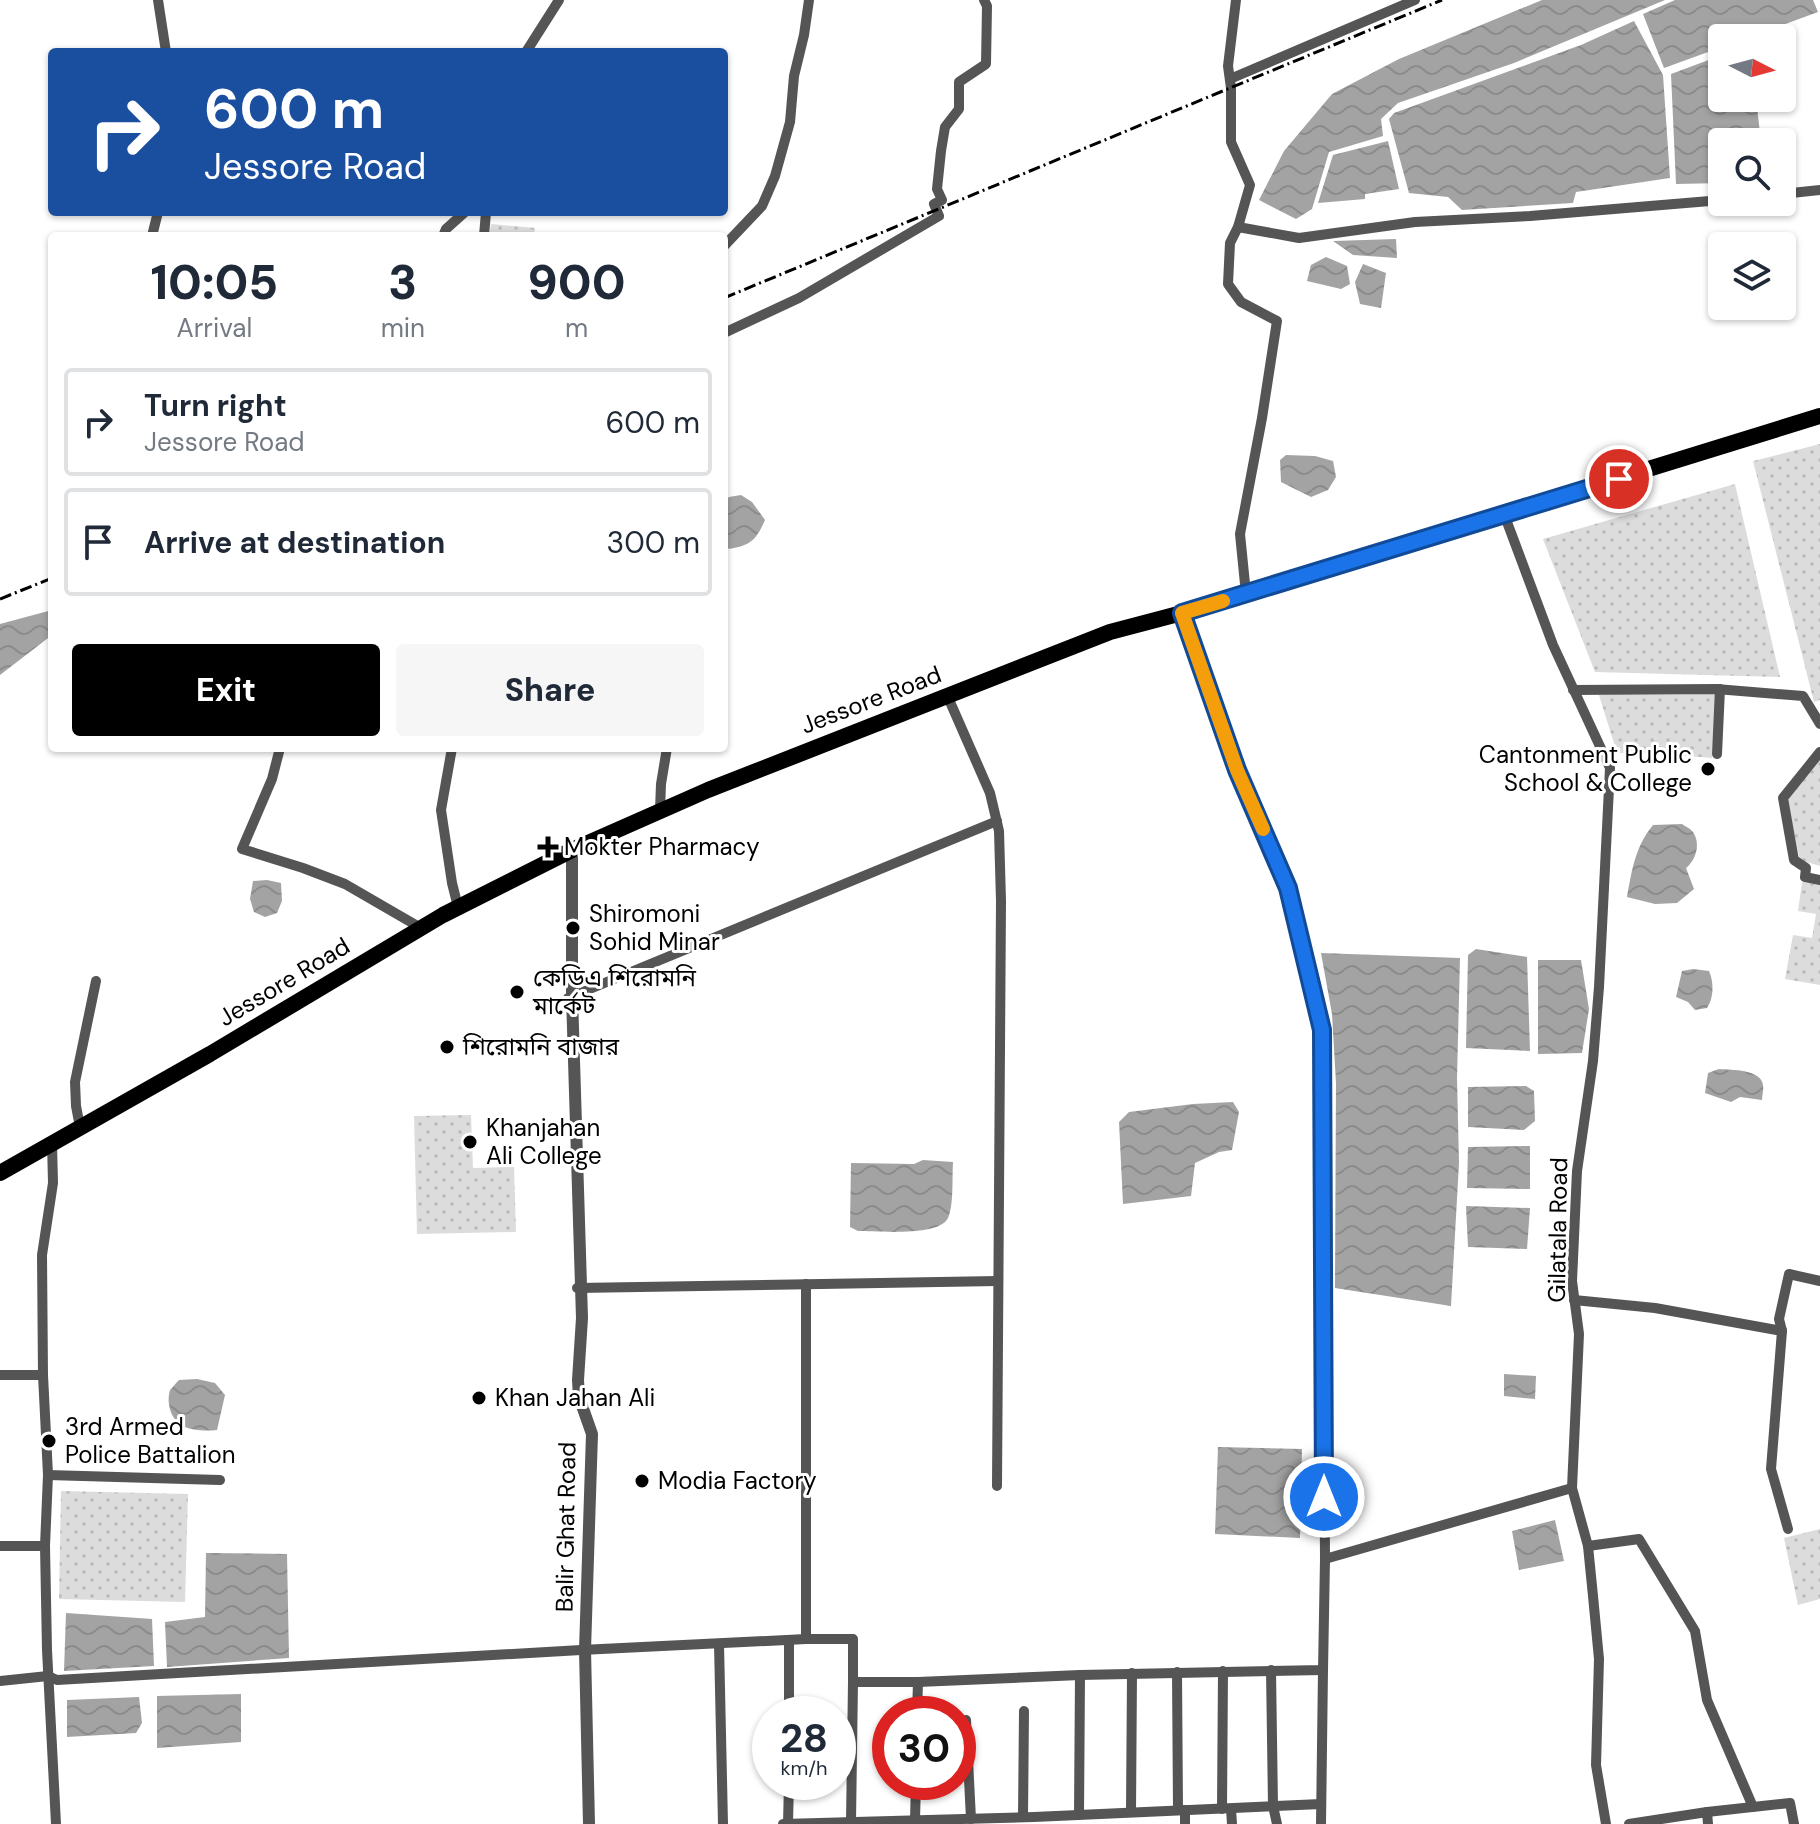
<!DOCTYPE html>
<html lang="en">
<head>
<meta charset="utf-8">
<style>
	:root { --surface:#fff; --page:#f6f6f7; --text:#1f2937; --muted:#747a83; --line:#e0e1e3; --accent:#000 }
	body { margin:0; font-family:"DM Sans","Noto Sans Bengali",sans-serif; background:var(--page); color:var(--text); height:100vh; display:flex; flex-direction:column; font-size:30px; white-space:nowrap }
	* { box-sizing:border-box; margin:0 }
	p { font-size:26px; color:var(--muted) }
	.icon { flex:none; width:44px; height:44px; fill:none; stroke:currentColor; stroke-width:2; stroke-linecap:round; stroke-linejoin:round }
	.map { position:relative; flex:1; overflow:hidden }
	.details { position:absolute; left:48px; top:232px; width:680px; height:520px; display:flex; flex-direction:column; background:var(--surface); border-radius:8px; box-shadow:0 2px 6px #0004 }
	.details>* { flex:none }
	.banner { position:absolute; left:48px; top:48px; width:680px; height:168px; border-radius:8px; box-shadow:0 2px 6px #0004; background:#1a4fa0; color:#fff; overflow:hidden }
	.needle { width:52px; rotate:96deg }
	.tools { position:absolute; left:1708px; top:24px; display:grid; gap:16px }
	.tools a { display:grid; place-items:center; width:88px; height:88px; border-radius:8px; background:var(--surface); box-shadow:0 2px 6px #0004; font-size:40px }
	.speed { position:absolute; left:752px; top:1696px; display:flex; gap:16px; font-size:40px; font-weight:700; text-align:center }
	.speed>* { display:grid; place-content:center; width:104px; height:104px; border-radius:50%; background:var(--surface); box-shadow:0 2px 6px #0004; line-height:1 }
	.speed small { font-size:20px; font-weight:400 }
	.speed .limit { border:12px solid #d22; background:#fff; color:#111 }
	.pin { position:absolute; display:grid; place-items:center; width:68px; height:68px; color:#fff; margin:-34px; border:4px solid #fff; border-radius:50%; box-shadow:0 2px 8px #0007 }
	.me { position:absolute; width:88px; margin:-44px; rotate:0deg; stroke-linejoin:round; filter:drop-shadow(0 0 6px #0008) }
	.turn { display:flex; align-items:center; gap:28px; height:168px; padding:0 24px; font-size:36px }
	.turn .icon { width:104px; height:104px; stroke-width:2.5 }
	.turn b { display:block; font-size:56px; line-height:68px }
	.eta { display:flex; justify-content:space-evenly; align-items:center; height:136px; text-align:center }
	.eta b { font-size:48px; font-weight:800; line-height:56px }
	.cta { display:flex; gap:16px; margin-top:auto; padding:16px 24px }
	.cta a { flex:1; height:92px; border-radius:8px; background:var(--accent); color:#fff; font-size:32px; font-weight:800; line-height:92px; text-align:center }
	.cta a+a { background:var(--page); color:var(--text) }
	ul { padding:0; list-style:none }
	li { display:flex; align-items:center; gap:24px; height:108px; margin:0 16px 12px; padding:0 8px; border:4px solid var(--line); border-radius:8px }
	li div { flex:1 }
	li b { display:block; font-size:30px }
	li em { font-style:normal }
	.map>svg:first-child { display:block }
	.park { fill:url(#park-dots) }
	.water { fill:url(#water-waves) }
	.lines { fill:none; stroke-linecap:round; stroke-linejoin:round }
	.minor { stroke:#555; stroke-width:10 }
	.tertiary { stroke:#555; stroke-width:12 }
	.trunk { stroke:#000; stroke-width:16 }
	.rail { stroke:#000; stroke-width:3; stroke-dasharray:12 4 2 4; stroke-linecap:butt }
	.route-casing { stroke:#114b97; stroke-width:20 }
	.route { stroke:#1a73e8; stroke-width:14 }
	.slow { stroke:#f59e0b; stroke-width:14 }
	.poi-dot { fill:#000; stroke:#fff; stroke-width:3 }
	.labels { text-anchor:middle; stroke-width:6; stroke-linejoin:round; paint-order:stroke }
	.street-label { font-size:24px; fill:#000; stroke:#fff }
	.poi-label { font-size:24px; fill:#000; stroke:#fff; text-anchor:start }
</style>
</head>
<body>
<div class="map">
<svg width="1820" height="1824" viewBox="0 0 1820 1824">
	<defs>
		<pattern id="park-dots" width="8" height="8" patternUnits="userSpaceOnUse" patternTransform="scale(2)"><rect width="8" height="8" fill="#dcdcdc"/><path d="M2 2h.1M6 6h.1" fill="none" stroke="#bbb" stroke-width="1.8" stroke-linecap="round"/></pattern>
		<pattern id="water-waves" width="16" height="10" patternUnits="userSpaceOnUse" patternTransform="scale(2)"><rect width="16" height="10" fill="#a3a3a3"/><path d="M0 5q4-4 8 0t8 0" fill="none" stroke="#8b8b8b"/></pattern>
	</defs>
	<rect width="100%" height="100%" fill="#fff"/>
	<g class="park">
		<polygon points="491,224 535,228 534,236 489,236"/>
		<polygon points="1820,444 1820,700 1814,702 1753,461"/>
		<polygon points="1735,484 1780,677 1595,672 1543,539"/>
		<polygon points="1717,689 1712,758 1652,753 1617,753 1599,695"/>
		<polygon points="1820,758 1820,866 1800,860 1787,801"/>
		<polygon points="1802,882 1820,885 1820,985 1785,979 1793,935 1812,938 1816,914 1798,911"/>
		<polygon points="471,1115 473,1168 514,1167 516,1232 417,1234 414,1116"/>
		<polygon points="61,1491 188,1494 185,1602 59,1599"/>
		<polygon points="1820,1529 1820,1599 1798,1605 1784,1538"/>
	</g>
	<g class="water">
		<polygon points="1542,0 1665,0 1514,63 1398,103 1381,119 1383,136 1329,152 1312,209 1296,219 1259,200 1284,151 1332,94 1399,59"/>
		<polygon points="1675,0 1813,0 1818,12 1747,38 1722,38 1722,47 1664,68 1643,14"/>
		<polygon points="1634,21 1663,75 1670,178 1576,192 1573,203 1462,210 1448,197 1409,193 1389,119 1394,113 1581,45"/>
		<polygon points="1722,55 1722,98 1756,98 1761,142 1722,142 1722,183 1676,184 1671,74"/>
		<polygon points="1388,141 1399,189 1365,194 1365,199 1318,203 1333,155"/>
		<polygon points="1396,239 1397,258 1353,255 1333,241"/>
		<polygon points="1326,257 1347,266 1350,284 1341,289 1307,281 1311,265"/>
		<polygon points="1363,264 1386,273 1381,308 1360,304 1355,282"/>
		<polygon points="1286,455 1315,456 1333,461 1336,477 1328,490 1311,497 1281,482 1280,460"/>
		<path d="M741 495 752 502 765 520C756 540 751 545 729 549L724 544V501L729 497Z"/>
		<polygon points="52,610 52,635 0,675 0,624"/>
		<path d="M1682 824C1686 827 1690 828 1693 832 1701 844 1696 860 1686 868L1694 889 1677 903 1655 904 1627 897C1632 870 1635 847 1653 825Z"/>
		<polygon points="267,880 281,883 282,901 277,913 265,917 254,912 250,899 253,881"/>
		<polygon points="1476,949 1527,957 1530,1051 1466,1048 1468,955"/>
		<polygon points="1321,953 1460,958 1457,1078 1459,1163 1451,1306 1335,1288 1336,1083 1332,1014"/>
		<polygon points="1538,960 1581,960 1589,1009 1582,1053 1538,1054"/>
		<path d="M1693 969 1709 971C1714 982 1714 998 1707 1008L1695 1010 1688 1002 1676 997 1682 971Z"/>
		<path d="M1719 1069C1732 1070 1761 1069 1763 1085 1764 1090 1762 1095 1762 1100L1740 1097 1731 1102 1705 1093 1708 1073Z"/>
		<polygon points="1526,1086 1534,1091 1535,1121 1524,1130 1468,1127 1468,1087"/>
		<polygon points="1233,1102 1239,1112 1232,1150 1219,1152 1195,1163 1191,1196 1123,1204 1119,1122 1129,1112 1193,1104"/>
		<polygon points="1530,1146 1530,1189 1467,1188 1468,1147"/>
		<path d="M923 1160 953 1162C952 1177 954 1205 948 1218 939 1237 877 1231 858 1231L850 1227 851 1163 914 1164Z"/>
		<polygon points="1466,1206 1530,1208 1527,1249 1468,1247"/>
		<polygon points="1504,1374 1536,1376 1535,1399 1504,1396"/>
		<path d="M197 1379 215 1383 225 1395 217 1430C207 1431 193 1431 183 1426 171 1420 166 1403 170 1390 171 1389 178 1381 179 1380Z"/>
		<polygon points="1218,1447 1302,1449 1300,1538 1215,1534"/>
		<polygon points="1555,1520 1564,1561 1519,1570 1512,1531"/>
		<polygon points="206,1553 287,1554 289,1658 167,1667 165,1622 205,1617"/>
		<polygon points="66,1613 152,1619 154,1666 64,1671"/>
		<polygon points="241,1694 241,1742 157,1748 157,1696"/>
		<polygon points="139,1697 142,1723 136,1733 67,1737 67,1700"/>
	</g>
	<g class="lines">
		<g class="minor">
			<polyline points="158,0 166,52"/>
			<polyline points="1236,0 1228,66 1231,88 1231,142 1250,185 1238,227 1230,243 1228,284 1241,302 1277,321 1262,418 1240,534 1246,594"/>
			<polyline points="526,52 559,0"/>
			<polyline points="1230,79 1415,0"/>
			<polyline points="1782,194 1820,190"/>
			<polyline points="1238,227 1299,238 1415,222 1530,216 1722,200"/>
			<polyline points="152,236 158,212"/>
			<polyline points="443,236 446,229 465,212"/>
			<polyline points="484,236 486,212"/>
			<polyline points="724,246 762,206 775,176 790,122 794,76 804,35 809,0"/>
			<polyline points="724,333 799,298 939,216 934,204 942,200 937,189 941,151 945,127 959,109 959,82 986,64 987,6 984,0"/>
			<polyline points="1504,514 1553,645 1610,768 1599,987 1593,1061 1577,1171 1572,1281 1579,1334 1572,1488 1588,1546 1593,1596 1599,1659 1596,1765 1606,1824"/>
			<polyline points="1573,690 1716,689 1803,696 1820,724"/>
			<polyline points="947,695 990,793 999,831 1001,901 997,1486"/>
			<polyline points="280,748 272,779 242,849 303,868 345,884 421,928"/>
			<polyline points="452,748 441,810 452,883 458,907"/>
			<polyline points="1820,752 1783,798 1794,860 1806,868 1805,877 1820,880"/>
			<polyline points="1717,754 1720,689"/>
			<polyline points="660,810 661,784 667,748"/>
			<polyline points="568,998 997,821"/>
			<polyline points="80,1127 76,1106 75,1082 96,981"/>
			<polyline points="52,1143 53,1183 42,1255 43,1375 48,1475 45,1546 47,1650 56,1824"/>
			<polyline points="806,1284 806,1639 853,1639 853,1682 918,1682 1080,1675 1079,1815"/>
			<polyline points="577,1288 998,1281"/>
			<polyline points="1574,1300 1655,1308 1782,1331 1771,1469 1788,1529"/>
			<polyline points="1782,1331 1779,1319 1789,1274 1820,1281"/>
			<polyline points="0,1375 43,1375"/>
			<polyline points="48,1475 220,1480"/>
			<polyline points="0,1546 45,1546"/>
			<polyline points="1588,1546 1639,1539 1695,1631 1707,1700 1753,1807"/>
			<polyline points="1325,1559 1572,1488"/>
			<polyline points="719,1644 723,1824"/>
			<polyline points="1271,1670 1273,1806 1277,1824"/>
			<polyline points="1177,1672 1178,1810"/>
			<polyline points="1080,1675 1323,1670 1325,1559 1322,1030 1288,888 1237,770 1182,613"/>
			<polyline points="0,1681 48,1676 57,1680 581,1650 806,1639"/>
			<polyline points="789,1714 789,1640"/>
			<polyline points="917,1714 918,1682"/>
			<polyline points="966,1720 971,1819"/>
			<polyline points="1222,1809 1223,1671"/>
			<polyline points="1231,1809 1232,1824"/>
			<polyline points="1185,1810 1185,1824"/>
			<polyline points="1131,1812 1132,1673"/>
			<polyline points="1707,1812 1790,1803 1794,1824"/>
			<polyline points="1023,1817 1024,1711"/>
			<polyline points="915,1820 916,1782"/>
			<polyline points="851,1822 853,1682"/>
			<polyline points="783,1824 1034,1817 1321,1804"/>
			<polyline points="788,1824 789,1782"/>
			<polyline points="1321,1824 1323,1670"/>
			<polyline points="1629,1824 1707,1812 1708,1824"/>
		</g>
		<polyline class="tertiary" points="572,850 572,996 582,1318 578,1380 579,1397 592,1434 585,1650 589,1824"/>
		<polyline class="trunk" points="0,1173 210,1054 443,915 572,850 708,790 1110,632 1182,613 1820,416"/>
		<g class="rail">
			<polyline points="724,298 1442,0"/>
			<polyline points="0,599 52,578"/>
		</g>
	</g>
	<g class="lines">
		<defs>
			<polyline id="route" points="1324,1497 1322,1030 1288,888 1237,770 1182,613 1619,479"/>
		</defs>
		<use href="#route" class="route-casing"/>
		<use href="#route" class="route"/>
		<polyline class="slow" points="1223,601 1182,613 1237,770 1263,829"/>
	</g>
	<g class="poi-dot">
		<circle cx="1708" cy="769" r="8"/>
		<path d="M544 835h8v8h8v8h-8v8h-8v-8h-8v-8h8z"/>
		<circle cx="573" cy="928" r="8"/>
		<circle cx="517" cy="992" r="8"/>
		<circle cx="447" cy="1047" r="8"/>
		<circle cx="470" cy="1142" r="8"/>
		<circle cx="479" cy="1398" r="8"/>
		<circle cx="49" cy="1441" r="8"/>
		<circle cx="642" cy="1481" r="8"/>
	</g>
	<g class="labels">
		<g class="street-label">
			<text transform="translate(871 700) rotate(-21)" y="8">Jessore Road</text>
			<text transform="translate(284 982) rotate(-31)" y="8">Jessore Road</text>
			<text transform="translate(1558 1230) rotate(-89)" y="8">Gilatala Road</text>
			<text transform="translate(566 1527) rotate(-89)" y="8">Balir Ghat Road</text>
		</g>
		<g class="poi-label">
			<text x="1692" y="763" text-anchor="end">Cantonment Public<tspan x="1692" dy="28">School &amp; College</tspan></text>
			<text x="564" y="855">Mokter Pharmacy</text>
			<text x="589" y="922">Shiromoni<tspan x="589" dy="28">Sohid Minar</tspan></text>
			<text x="533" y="986">কেডিএ শিরোমনি<tspan x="533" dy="28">মার্কেট</tspan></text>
			<text x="463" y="1055">শিরোমনি বাজার</text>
			<text x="486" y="1136">Khanjahan<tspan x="486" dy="28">Ali College</tspan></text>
			<text x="495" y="1406">Khan Jahan Ali</text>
			<text x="65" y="1435">3rd Armed<tspan x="65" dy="28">Police Battalion</tspan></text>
			<text x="658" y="1489">Modia Factory</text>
		</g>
	</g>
</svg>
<div class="tools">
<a><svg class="needle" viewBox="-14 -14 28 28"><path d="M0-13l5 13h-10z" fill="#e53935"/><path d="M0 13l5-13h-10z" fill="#747a83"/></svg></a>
<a><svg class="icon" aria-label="search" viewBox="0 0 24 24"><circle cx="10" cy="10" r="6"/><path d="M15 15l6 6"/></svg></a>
<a><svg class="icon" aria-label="layers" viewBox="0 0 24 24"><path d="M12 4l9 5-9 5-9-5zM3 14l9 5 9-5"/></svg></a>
</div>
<div class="speed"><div>28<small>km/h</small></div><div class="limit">30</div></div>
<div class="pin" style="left:1619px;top:479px;background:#d93025"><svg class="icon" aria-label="arrive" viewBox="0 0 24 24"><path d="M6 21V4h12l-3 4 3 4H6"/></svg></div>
<svg class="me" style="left:1324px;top:1497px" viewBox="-20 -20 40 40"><circle r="17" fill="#1a73e8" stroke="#fff" stroke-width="3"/><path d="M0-11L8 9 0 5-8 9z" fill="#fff"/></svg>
<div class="banner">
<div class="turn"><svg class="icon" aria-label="right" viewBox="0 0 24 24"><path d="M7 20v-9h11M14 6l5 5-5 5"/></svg><div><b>600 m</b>Jessore Road</div></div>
</div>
<section class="details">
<div class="eta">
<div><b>10:05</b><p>Arrival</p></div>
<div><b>3</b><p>min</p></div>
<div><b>900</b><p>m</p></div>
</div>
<ul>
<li><svg class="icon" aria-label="right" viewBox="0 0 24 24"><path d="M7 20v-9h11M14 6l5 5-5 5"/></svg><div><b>Turn right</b><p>Jessore Road</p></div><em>600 m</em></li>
<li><svg class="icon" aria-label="arrive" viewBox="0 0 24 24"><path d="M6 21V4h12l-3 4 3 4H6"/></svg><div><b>Arrive at destination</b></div><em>300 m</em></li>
</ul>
<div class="cta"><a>Exit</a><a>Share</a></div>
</section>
</div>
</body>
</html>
